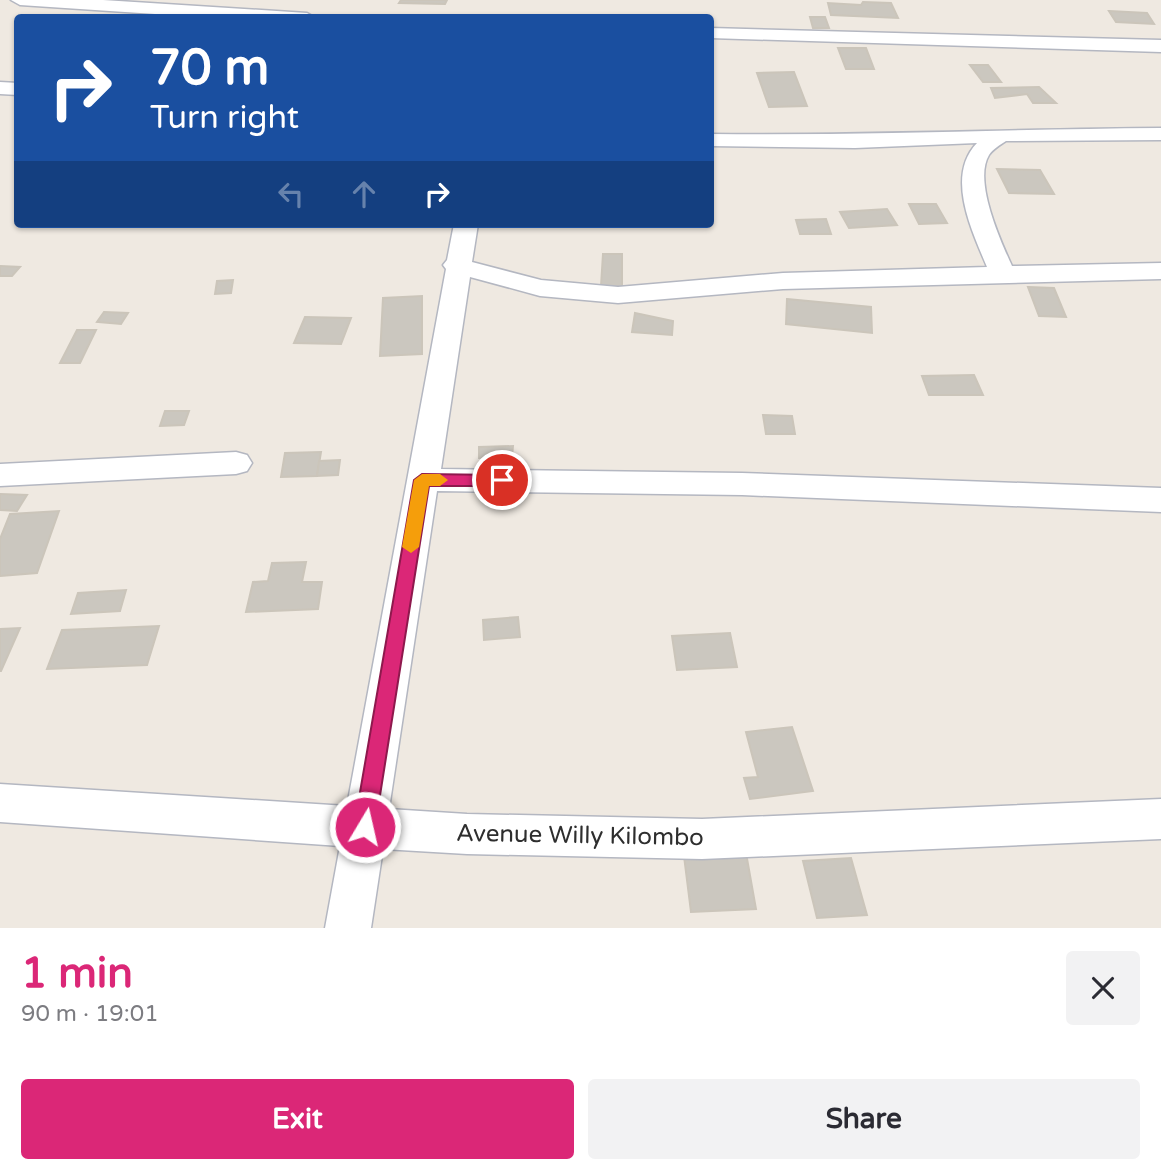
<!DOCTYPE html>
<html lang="en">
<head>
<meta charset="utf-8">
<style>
	:root { --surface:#fff; --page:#f2f2f3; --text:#2b2b33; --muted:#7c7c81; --accent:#db2777 }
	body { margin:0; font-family:"Varela Round",sans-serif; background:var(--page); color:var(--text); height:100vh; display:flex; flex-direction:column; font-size:26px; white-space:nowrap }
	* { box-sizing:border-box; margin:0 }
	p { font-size:23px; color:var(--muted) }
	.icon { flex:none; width:38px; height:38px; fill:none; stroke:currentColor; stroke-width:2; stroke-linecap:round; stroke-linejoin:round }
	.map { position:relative; height:928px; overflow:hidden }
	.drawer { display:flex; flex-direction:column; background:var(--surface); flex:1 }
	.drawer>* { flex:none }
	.banner { position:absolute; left:14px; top:14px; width:700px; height:214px; border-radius:7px; box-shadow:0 2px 5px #0004; background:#1a4fa0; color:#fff; overflow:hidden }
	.pin { position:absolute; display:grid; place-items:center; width:60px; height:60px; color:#fff; margin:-30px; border:4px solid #fff; border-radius:50%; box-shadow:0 2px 7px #0007 }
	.me { position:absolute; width:77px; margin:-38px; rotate:9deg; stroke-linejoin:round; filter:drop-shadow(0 0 5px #0008) }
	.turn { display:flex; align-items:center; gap:24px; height:147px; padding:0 21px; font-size:32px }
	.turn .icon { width:91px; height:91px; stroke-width:2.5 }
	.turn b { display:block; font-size:49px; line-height:60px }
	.lanes { display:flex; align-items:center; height:66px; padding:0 21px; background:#0003; justify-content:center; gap:35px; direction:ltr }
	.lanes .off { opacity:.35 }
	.round { display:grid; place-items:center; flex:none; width:74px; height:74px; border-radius:7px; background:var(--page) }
	.headline { display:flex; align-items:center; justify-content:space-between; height:119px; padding:0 21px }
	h1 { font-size:42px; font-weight:700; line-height:52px; color:var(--accent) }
	.button { display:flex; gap:14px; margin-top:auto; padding:14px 21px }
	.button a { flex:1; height:80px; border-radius:7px; background:var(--accent); color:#fff; font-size:28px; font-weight:700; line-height:80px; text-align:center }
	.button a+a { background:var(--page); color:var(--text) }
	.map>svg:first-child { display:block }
	.building { fill:#cbc7bf; stroke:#cbc5ba; stroke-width:2 }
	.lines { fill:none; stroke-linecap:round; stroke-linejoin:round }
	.street-casing { stroke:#b4b7c1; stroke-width:3 }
	.street { fill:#fff; fill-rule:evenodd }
	.route { fill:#db2777; stroke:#8e194d; stroke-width:2 }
	.slow { fill:#f59e0b }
	.labels { text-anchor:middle; stroke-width:7; stroke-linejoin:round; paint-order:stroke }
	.near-street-label { font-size:24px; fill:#2e2e2e; stroke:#fff }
</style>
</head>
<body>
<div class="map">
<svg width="1161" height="928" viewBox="0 0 1161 928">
	<rect width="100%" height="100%" fill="#efe9e1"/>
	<g class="building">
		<polygon points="401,0 447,0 445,4 399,3"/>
		<polygon points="863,2 891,3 898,18 831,15 828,3 861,5"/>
		<polygon points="1109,11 1147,13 1154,24 1116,22"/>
		<polygon points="810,17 825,17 829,28 813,28"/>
		<polygon points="838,48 866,48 874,69 846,69"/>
		<polygon points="970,65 988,65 1001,82 983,82"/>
		<polygon points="794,72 807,106 769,107 757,73"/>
		<polygon points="1039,87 1056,103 1033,103 1027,94 995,98 991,88"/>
		<polygon points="997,169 1040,170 1054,194 1009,193"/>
		<polygon points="909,204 936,204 947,223 919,224"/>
		<polygon points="887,209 897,225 849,228 840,212"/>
		<polygon points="826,219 831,234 800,234 796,220"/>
		<polygon points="603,254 622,254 622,287 601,286"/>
		<polygon points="0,266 20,267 12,276 0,276"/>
		<polygon points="233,280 231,293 215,294 217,281"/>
		<polygon points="1028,287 1054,288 1066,317 1039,316"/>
		<polygon points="422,296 422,354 380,356 383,298"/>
		<polygon points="787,299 871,307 872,333 786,324"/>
		<polygon points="104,312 128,313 121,324 97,322"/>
		<polygon points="635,313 673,321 672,335 632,332"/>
		<polygon points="305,317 351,318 341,344 294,343"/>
		<polygon points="77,330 96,330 80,363 60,363"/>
		<polygon points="974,375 983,395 929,395 922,376"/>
		<polygon points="165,411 189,411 184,425 160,426"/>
		<polygon points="763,415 792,416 795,434 766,434"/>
		<polygon points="513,446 512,457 479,458 479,447"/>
		<polygon points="321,452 317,476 281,477 285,453"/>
		<polygon points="340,460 338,475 317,476 319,461"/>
		<polygon points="0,494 27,495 17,511 0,510"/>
		<polygon points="59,511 37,573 0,576 0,539 10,514"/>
		<polygon points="306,562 302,582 322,582 318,609 246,612 253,582 268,581 272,563"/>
		<polygon points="126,590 120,611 71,614 78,593"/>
		<polygon points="518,617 520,637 484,640 483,620"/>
		<polygon points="159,626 147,665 47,669 62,630"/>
		<polygon points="20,628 1,671 0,671 0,629"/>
		<polygon points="730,633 737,667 677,670 672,636"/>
		<polygon points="792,727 813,791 750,799 744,778 758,777 746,732"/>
		<polygon points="746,853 756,909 691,912 684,856"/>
		<polygon points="851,858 867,915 817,918 803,861"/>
	</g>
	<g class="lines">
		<defs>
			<g id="street">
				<polygon points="11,0 103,0 307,13 316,18 215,18 20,5"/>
				<polygon points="710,28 1161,40 1161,52 710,38"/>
				<polygon points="0,82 18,83 18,95 0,94"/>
				<path d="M1161 128V140L1006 141C1000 145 993 149 989 155 973 181 1001 242 1012 266L1161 263V279L783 289 618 303 540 296 470 277 441 469 742 473 1161 488V512L742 495 437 491 389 809 467 814 702 819 1161 799V839L702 859 467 854 383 849 371 928H325L340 846 0 822V784L347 806 446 269 443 265 447 260 454 224H478L472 262 541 280 618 287 783 273 987 267C972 231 945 176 977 143L855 148 710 146V134C861 136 1011 129 1161 128Z"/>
				<polygon points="236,452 247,455 252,463 247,471 236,474 0,486 0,464"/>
			</g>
		</defs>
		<use href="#street" class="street-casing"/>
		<use href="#street" class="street"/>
	</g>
	<polygon class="route" points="422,474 502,475 510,480 502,486 429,486 375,827 372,834 365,837 357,834 354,827 414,480"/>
	<polygon class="slow" points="422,474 440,474 448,480 440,486 429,486 419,547 411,553 402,547 414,480"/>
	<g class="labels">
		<g class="near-street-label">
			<text transform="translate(580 835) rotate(1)" y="8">Avenue Willy Kilombo</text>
		</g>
	</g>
</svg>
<div class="pin" style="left:502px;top:480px;background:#d93025"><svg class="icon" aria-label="arrive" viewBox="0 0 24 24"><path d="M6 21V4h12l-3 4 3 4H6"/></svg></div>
<svg class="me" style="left:365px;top:827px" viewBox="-20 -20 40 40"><circle r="17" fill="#db2777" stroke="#fff" stroke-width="3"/><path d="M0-11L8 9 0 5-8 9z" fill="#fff"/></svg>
<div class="banner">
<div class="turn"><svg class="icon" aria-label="right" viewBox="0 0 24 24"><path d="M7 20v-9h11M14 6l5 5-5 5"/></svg><div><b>70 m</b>Turn right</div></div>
<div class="lanes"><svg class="icon off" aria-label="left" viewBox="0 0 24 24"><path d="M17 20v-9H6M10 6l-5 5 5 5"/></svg><svg class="icon off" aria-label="ahead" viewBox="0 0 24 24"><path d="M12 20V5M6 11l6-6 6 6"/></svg><svg class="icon" aria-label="right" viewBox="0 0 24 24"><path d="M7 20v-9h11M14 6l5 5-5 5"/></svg></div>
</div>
</div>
<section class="drawer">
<div class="headline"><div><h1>1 min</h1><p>90 m · 19:01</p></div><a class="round"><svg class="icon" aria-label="close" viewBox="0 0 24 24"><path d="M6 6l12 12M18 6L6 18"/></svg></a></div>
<div class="button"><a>Exit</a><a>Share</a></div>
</section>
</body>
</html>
